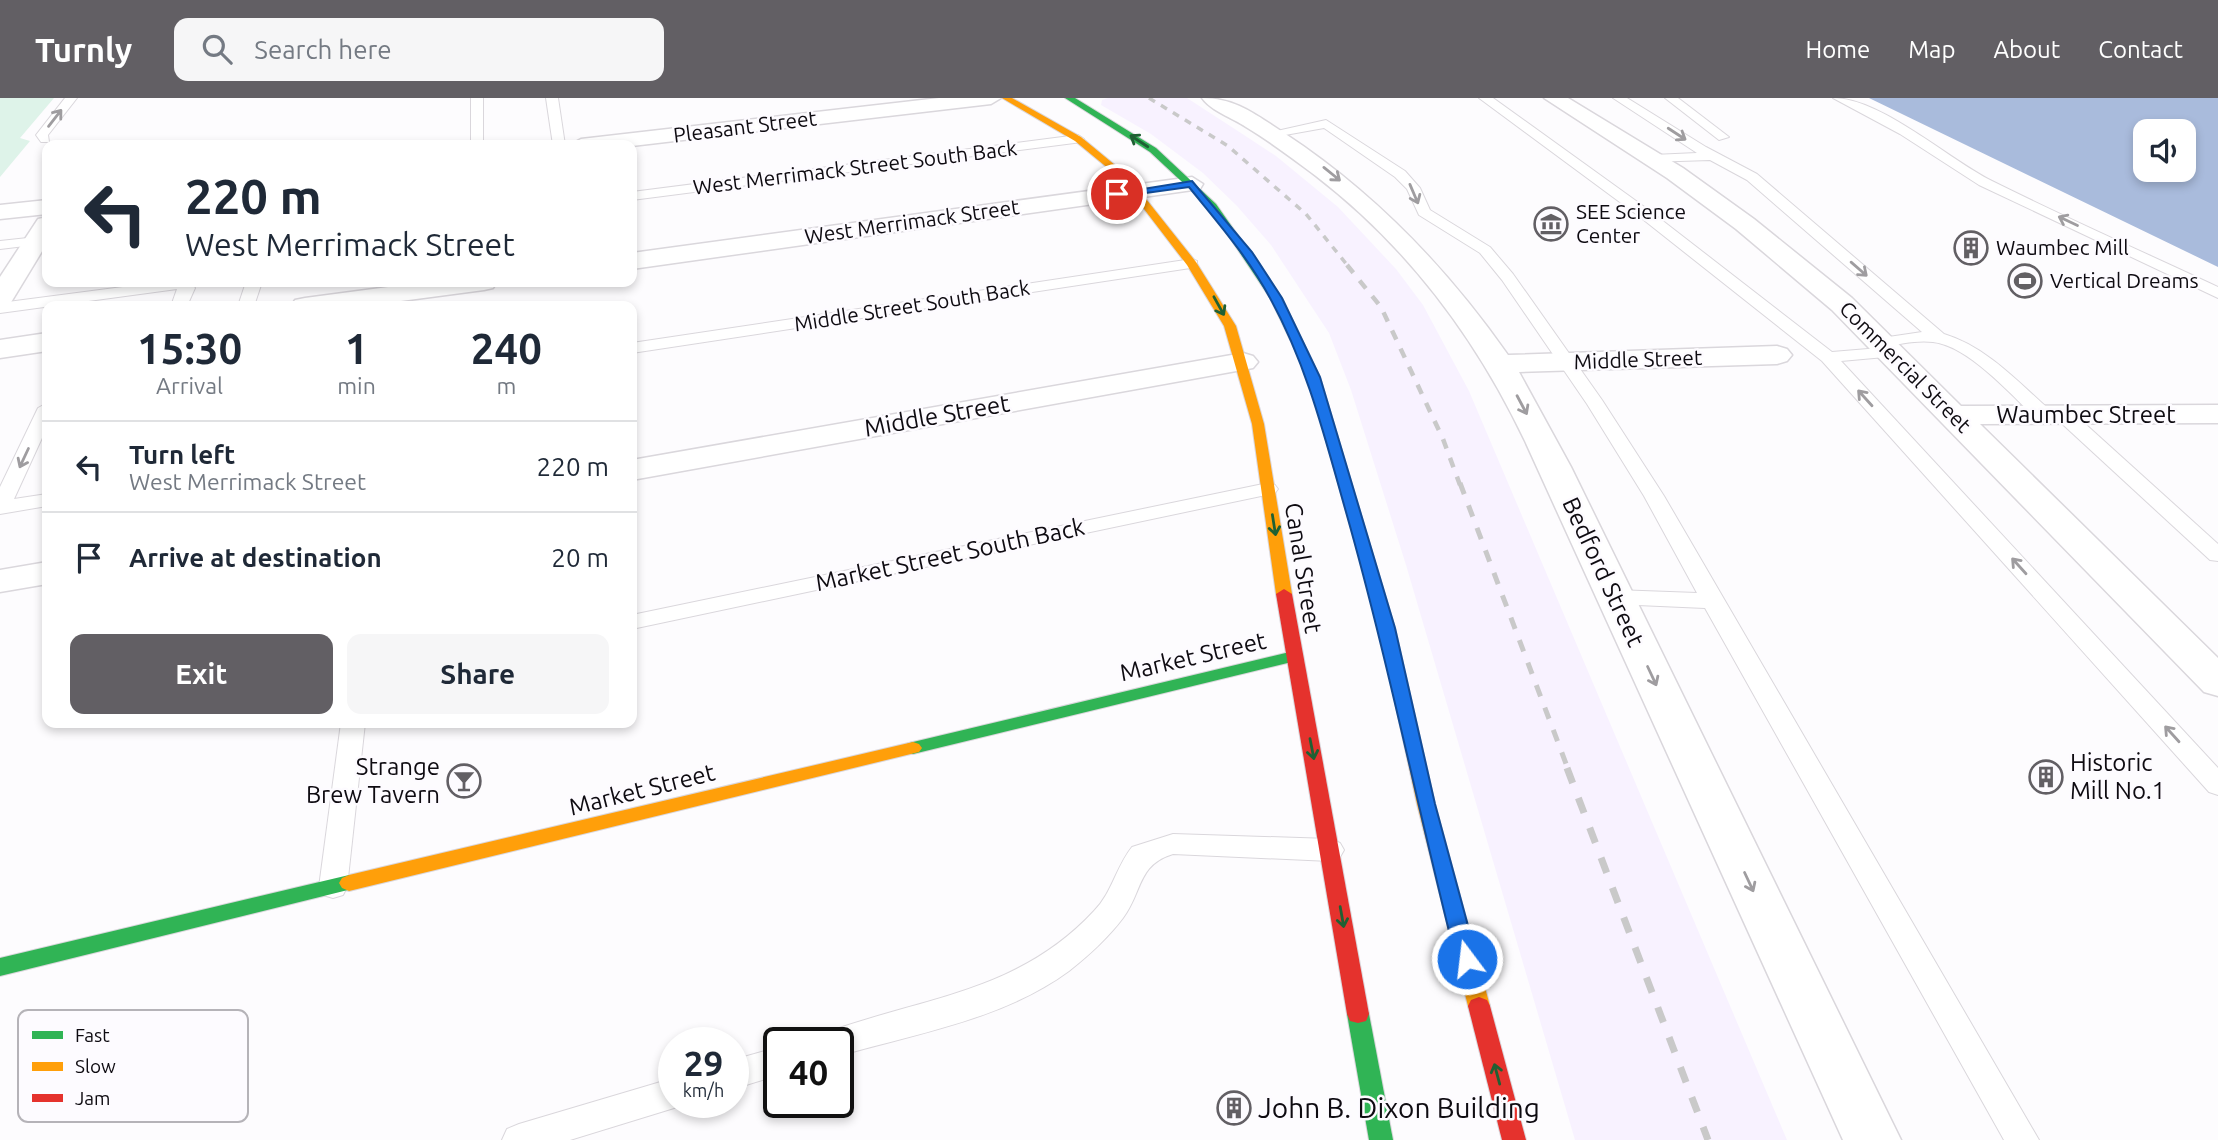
<!DOCTYPE html>
<html lang="en">
<head>
<meta charset="utf-8">
<style>
	:root { --surface:#fff; --page:#f6f6f7; --text:#1f2937; --muted:#747a83; --line:#e0e1e3; --accent:#625f64 }
	body { margin:0; font-family:Ubuntu,sans-serif; background:var(--page); color:var(--text); height:100vh; display:flex; flex-direction:column; font-size:26px; white-space:nowrap }
	* { box-sizing:border-box; margin:0 }
	p { font-size:23px; color:var(--muted) }
	.icon { flex:none; width:38px; height:38px; fill:none; stroke:currentColor; stroke-width:2; stroke-linecap:round; stroke-linejoin:round }
	.map { position:relative; flex:1; overflow:hidden }
	.panel { position:absolute; left:42px; top:203px; width:595px; height:427px; display:flex; flex-direction:column; background:var(--surface); border-radius:14px; box-shadow:0 4px 10px #0003 }
	.panel>* { flex:none }
	.hud { position:absolute; left:42px; top:42px; width:595px; height:147px; border-radius:14px; box-shadow:0 4px 10px #0003; background:#fff; color:var(--text); overflow:hidden }
	.fabs { position:absolute; left:2133px; top:21px; display:grid; gap:14px }
	.fabs a { display:grid; place-items:center; width:63px; height:63px; border-radius:14px; background:var(--surface); box-shadow:0 4px 10px #0003; font-size:35px }
	.speed { position:absolute; left:658px; top:929px; display:flex; gap:14px; font-size:35px; font-weight:700; text-align:center }
	.speed>* { display:grid; place-content:center; width:91px; height:91px; border-radius:50%; background:var(--surface); box-shadow:0 4px 10px #0003; line-height:1 }
	.speed small { font-size:18px; font-weight:400 }
	.speed .limit { border:4px solid #111; border-radius:10px; background:#fff; color:#111 }
	.pin { position:absolute; display:grid; place-items:center; width:60px; height:60px; color:#fff; margin:-30px; border:4px solid #fff; border-radius:50%; box-shadow:0 2px 7px #0007 }
	.me { position:absolute; width:77px; margin:-38px; rotate:345deg; stroke-linejoin:round; filter:drop-shadow(0 0 5px #0008) }
	.turn { display:flex; align-items:center; gap:24px; height:147px; padding:0 28px; font-size:32px }
	.turn .icon { width:91px; height:91px; stroke-width:2.5 }
	.turn b { display:block; font-size:49px; line-height:60px }
	.eta { display:flex; justify-content:space-evenly; align-items:center; height:119px; text-align:center }
	.eta b { font-size:42px; font-weight:600; line-height:49px }
	.cta { display:flex; gap:14px; margin-top:auto; padding:14px 28px }
	.cta a { flex:1; height:80px; border-radius:14px; background:var(--accent); color:#fff; font-size:28px; font-weight:600; line-height:80px; text-align:center }
	.cta a+a { background:var(--page); color:var(--text) }
	ul { padding:0; list-style:none }
	li { display:flex; align-items:center; gap:21px; height:91px; padding:0 28px; border-top:2px solid var(--line) }
	li div { flex:1 }
	li b { display:block; font-size:26px }
	li em { font-style:normal }
	header { display:flex; align-items:center; gap:42px; box-sizing:border-box; height:98px; padding:0 35px; background:var(--accent); color:#fff }
	header strong { font-size:33px }
	nav { display:flex; gap:38px; margin-inline-start:auto; font-size:24px }
	.search { width:490px; height:63px; background:var(--page); display:flex; align-items:center; gap:18px; box-sizing:border-box; padding:0 24px; border-radius:14px; color:var(--muted); font-size:26px }
	.map>svg:first-child { display:block }
	.built { fill:#f8f2ff }
	.green { fill:#def3e9 }
	.water { fill:#a9bbdc; fill-rule:evenodd }
	.lines { fill:none; stroke-linecap:round; stroke-linejoin:round }
	.lane-casing { stroke:#dad7dc; stroke-width:2 }
	.street-casing { stroke:#dad7dc; stroke-width:3 }
	.fast-casing { stroke:#dad7dc; stroke-width:2 }
	.slow-casing { stroke:#dad7dc; stroke-width:2 }
	.jam-casing { stroke:#dad7dc; stroke-width:2 }
	.lane { fill:#fff; fill-rule:evenodd }
	.street { fill:#fff; fill-rule:evenodd }
	.fast { fill:#30b455; fill-rule:evenodd }
	.slow { fill:#ff9f0a; fill-rule:evenodd }
	.jam { fill:#e5322d; fill-rule:evenodd }
	.rail-far3 { stroke:#c9c9c9; stroke-width:3.5; stroke-dasharray:7 7; stroke-linecap:butt }
	.rail-far2 { stroke:#c9c9c9; stroke-width:4.5; stroke-dasharray:10 10; stroke-linecap:butt }
	.rail-far1 { stroke:#c9c9c9; stroke-width:5; stroke-dasharray:12 12; stroke-linecap:butt }
	.rail { stroke:#c9c9c9; stroke-width:7; stroke-dasharray:16 16; stroke-linecap:butt }
	.oneway { stroke:#9f9da0 }
	.oneway2 { stroke:#1f6033 }
	.route { fill:#1a73e8; stroke:#114b97; stroke-width:2 }
	.labels { text-anchor:middle; stroke-width:5; stroke-linejoin:round; paint-order:stroke }
	.far-street-label { font-size:21px; fill:#0e0b11; stroke:#fdfbff }
	.far-poi-label { font-size:21px; fill:#0e0b11; stroke:#fdfbff; text-anchor:start }
	.street-label { font-size:24px; fill:#0e0b11; stroke:#fdfbff }
	.poi-label { font-size:24px; fill:#0e0b11; stroke:#fdfbff; text-anchor:start }
	.near-poi-label { font-size:28px; fill:#0e0b11; stroke:#fdfbff; text-anchor:start }
	.key { fill:#fdfbff; stroke:#b5b3b8; stroke-width:2 }
	.key-label { font-size:19px; fill:#0e0b11 }
</style>
</head>
<body>
<header>
<strong>Turnly</strong>
<div class="search"><svg class="icon" aria-label="search" viewBox="0 0 24 24"><circle cx="10" cy="10" r="6"/><path d="M15 15l6 6"/></svg>Search here</div>
<nav><a>Home</a><a>Map</a><a>About</a><a>Contact</a></nav>
</header>
<div class="map">
<svg width="2218" height="1042" viewBox="0 0 2218 1042">
	<rect width="100%" height="100%" fill="#fdfcfe"/>
	<polygon class="built" points="1108,0 1187,0 1244,37 1276,58 1338,109 1396,171 1423,207 1469,293 1787,1042 1575,1042 1406,467 1351,292 1329,235 1271,147 1237,108 1203,75 1151,36 1101,7 1102,2"/>
	<polygon class="green" points="0,0 54,0 20,40 30,43 0,79"/>
	<path class="water" d="M1869 0H2218V169ZM2146 33H2184V72H2146Z"/>
	<g class="lines">
		<defs>
			<g id="lane">
				<polygon points="65,0 77,0 48,37 49,44 41,44 36,37"/>
				<rect x="471" y="0" width="12" height="47"/>
				<polygon points="546,0 558,0 565,47 553,47"/>
				<path d="M1479 0H1493L1650 113 1832 254 1880 250 1873 245 1875 241 1922 234 1747 82 1710 62 1648 64V58L1653 57 1697 55 1613 0H1627L1706 49 1757 76 1944 236C1987 249 2019 285 2052 314L2054 318 2052 322H2038C2012 298 1969 248 1933 244 1917 242 1900 246 1884 249L1896 250 1899 254 1896 258 1841 263 2218 670V697L2209 694 1822 263 1640 119Z"/>
				<polygon points="1665,0 1678,0 1729,39 1719,42"/>
				<path d="M1833 0C1881 0 1948 61 1992 83 2066 120 2143 154 2218 189V200L1979 87 1900 36Z"/>
				<polygon points="1326,22 1405,73 1420,90 1430,112 1490,149 1513,176 1602,302 1664,398 2039,1042 2004,1042 1705,510 1615,506 1604,499 1615,492 1697,495 1644,398 1587,306 1502,182 1480,155 1419,117 1407,91 1395,79 1324,30 1274,39 1268,35"/>
				<polygon points="1078,37 1084,41 1082,44 632,102 632,94"/>
				<polygon points="37,139 44,143 42,146 0,151 0,143"/>
				<polygon points="1192,161 1197,163 1197,169 632,255 632,245"/>
				<polygon points="161,184 193,187 195,190 187,208 171,208 177,191 0,215 0,205"/>
				<polygon points="246,184 262,184 254,208 238,208"/>
				<polygon points="47,305 47,329 14,401 47,396 47,408 0,416 0,389 38,310"/>
				<polygon points="2065,312 2072,314 2218,446 2218,463 2210,462 2058,322 2056,318"/>
				<polygon points="1268,385 1275,387 1278,391 1275,395 632,531 632,517"/>
				<polygon points="341,625 365,625 347,789 343,797 333,800 323,797 319,789"/>
				<path d="M1173 736 1330 741 1340 745 1344 752 1340 759 1330 763 1173 756C1137 767 1143 793 1123 820 1108 840 1088 858 1069 873 1004 921 915 936 838 958V945H820L825 935C923 899 1018 895 1094 813 1112 795 1116 769 1132 749Z"/>
				<polygon points="779,949 779,977 733,991 733,962"/>
				<polygon points="674,980 674,1004 686,1004 674,1010 570,1042 502,1042 507,1031 519,1026"/>
			</g>
			<g id="street">
				<polygon points="939,0 1001,0 991,6 632,48 570,47 581,41"/>
				<path d="M1202 0C1236 0 1256 17 1284 35 1374 94 1446 169 1508 257L1777 248 1787 251 1792 257 1787 263 1777 266 1519 274 1571 369 1901 1042H1843L1525 343C1476 240 1407 148 1316 78 1293 61 1271 44 1246 29 1233 20 1211 13 1202 0Z"/>
				<polygon points="1544,0 1568,0 1683,70 1754,121 1852,200 1961,308 2218,307 2218,325 1980,326 2218,560 2218,598 2204,594 1832,212 1736,131 1667,80"/>
				<polygon points="1192,79 1203,86 1200,91 632,171 632,155"/>
				<polygon points="47,102 47,116 0,121 0,107"/>
				<polygon points="47,119 47,145 10,206 0,208 0,179 38,121"/>
				<polygon points="426,184 497,184 493,190 484,192 363,208 291,208 295,202 305,200"/>
				<polygon points="47,235 47,253 0,260 0,242"/>
				<polygon points="1243,255 1253,258 1258,264 1253,270 632,382 632,362"/>
				<polygon points="47,464 47,486 0,494 0,472"/>
			</g>
			<g id="fast">
				<polygon points="1065,0 1075,0 1156,50 1216,106 1282,200 1320,279 1362,420 1360,423 1350,423 1348,420 1308,279 1270,200 1210,110 1150,54"/>
				<polygon points="1294,553 1302,558 1300,562 913,656 907,654 904,650 907,646 913,644"/>
				<polygon points="349,777 356,780 359,785 356,790 0,878 0,860"/>
				<polygon points="1358,907 1366,909 1369,916 1393,1042 1369,1042 1347,916 1350,909"/>
			</g>
			<g id="slow">
				<polygon points="1002,0 1012,0 1081,39 1127,77 1196,164 1236,228 1264,326 1292,496 1289,499 1284,501 1276,496 1252,326 1224,228 1187,167 1121,81 1075,43"/>
				<polygon points="1355,416 1362,420 1395,530 1435,706 1490,908 1487,914 1479,917 1471,914 1468,908 1417,706 1379,530 1348,420"/>
				<polygon points="913,644 919,646 922,650 919,654 349,793 342,790 339,785 342,780 349,777"/>
			</g>
			<g id="jam">
				<polygon points="1284,491 1292,496 1369,916 1366,923 1358,925 1350,923 1347,916 1276,496"/>
				<polygon points="1479,899 1487,902 1490,908 1526,1042 1502,1042 1468,908 1471,902"/>
			</g>
		</defs>
		<use href="#lane" class="lane-casing"/>
		<use href="#street" class="street-casing"/>
		<use href="#fast" class="fast-casing"/>
		<use href="#slow" class="slow-casing"/>
		<use href="#jam" class="jam-casing"/>
		<use href="#lane" class="lane"/>
		<use href="#street" class="street"/>
		<use href="#fast" class="fast"/>
		<use href="#slow" class="slow"/>
		<use href="#jam" class="jam"/>
		<polyline class="rail-far3" points="1149,0 1228,48 1306,116 1348,168"/>
		<polyline class="rail-far2" points="1347,167 1381,209 1443,341 1460,387"/>
		<polyline class="rail-far1" points="1460,385 1568,671"/>
		<polyline class="rail" points="1567,670 1708,1042"/>
	</g>
	<defs><path id="oneway-shaft" d="M-6 0H5M1.5-3L5.5 0L1.5 3" fill="none" stroke-width="1.6" stroke-linecap="round" stroke-linejoin="round" transform="scale(1.75)"/></defs>
	<g class="oneway">
		<use href="#oneway-shaft" transform="translate(55 20) rotate(-52)"/>
		<use href="#oneway-shaft" transform="translate(1677 36) rotate(33)"/>
		<use href="#oneway-shaft" transform="translate(1332 76) rotate(39)"/>
		<use href="#oneway-shaft" transform="translate(1414 96) rotate(67)"/>
		<use href="#oneway-shaft" transform="translate(2068 123) rotate(-155)"/>
		<use href="#oneway-shaft" transform="translate(1859 171) rotate(41)"/>
		<use href="#oneway-shaft" transform="translate(1865 300) rotate(-132)"/>
		<use href="#oneway-shaft" transform="translate(1522 307) rotate(62)"/>
		<use href="#oneway-shaft" transform="translate(24 360) rotate(115)"/>
		<use href="#oneway-shaft" transform="translate(2019 468) rotate(-132)"/>
		<use href="#oneway-shaft" transform="translate(1652 578) rotate(65)"/>
		<use href="#oneway-shaft" transform="translate(2172 636) rotate(-132)"/>
		<use href="#oneway-shaft" transform="translate(1749 784) rotate(65)"/>
	</g>
	<g class="oneway2">
		<use href="#oneway-shaft" transform="translate(1139 43) rotate(-147)"/>
		<use href="#oneway-shaft" transform="translate(1219 208) rotate(61)"/>
		<use href="#oneway-shaft" transform="translate(1274 427) rotate(81)"/>
		<use href="#oneway-shaft" transform="translate(1312 651) rotate(79)"/>
		<use href="#oneway-shaft" transform="translate(1342 819) rotate(80)"/>
		<use href="#oneway-shaft" transform="translate(1497 976) rotate(-105)"/>
	</g>
	<path class="route" d="M1192 83 1252 154 1282 200 1320 279 1395 530 1435 706 1477 861 1474 867 1467 870 1459 867 1456 861C1418 712 1388 562 1346 414 1325 340 1307 267 1270 200 1248 159 1218 125 1189 89L1117 99 1112 96Z"/>
	<defs>
		<symbol id="museum-ring" viewBox="-11 -11 22 22"><circle r="9.5" fill="#fdfbff" stroke="#625f64" stroke-width="1.5"/><path d="M0-6L6-3V-2H-6V-3ZM-5-1h2V3h-2ZM-1-1h2V3h-2ZM3-1h2V3H3ZM-6 4H6V6H-6Z" fill="#625f64"/></symbol>
		<symbol id="building-ring" viewBox="-11 -11 22 22"><circle r="9.5" fill="#fdfbff" stroke="#625f64" stroke-width="1.5"/><path d="M-4-6H4V6H1V3H-1V6H-4ZM-2.5-4.3h1.7v1.8h-1.7ZM.8-4.3h1.7v1.8H.8ZM-2.5-1h1.7V.8h-1.7ZM.8-1h1.7V.8H.8Z" fill="#625f64"/></symbol>
		<symbol id="stadium-ring" viewBox="-11 -11 22 22"><circle r="9.5" fill="#fdfbff" stroke="#625f64" stroke-width="1.5"/><path d="M0-5a6.5 5 0 1 0 0 10a6.5 5 0 1 0 0-10ZM-3.5-1.8h7v3.6h-7Z" fill="#625f64"/></symbol>
		<symbol id="bar-ring" viewBox="-11 -11 22 22"><circle r="9.5" fill="#fdfbff" stroke="#625f64" stroke-width="1.5"/><path d="M-6-5H6L.8 .8V4.5H3.5V6h-7V4.5H-.8V.8Z" fill="#625f64"/></symbol>
	</defs>
	<g fill-rule="evenodd">
		<use href="#museum-ring" x="1532" y="107" width="38" height="38"/>
		<use href="#building-ring" x="1952" y="131" width="38" height="38"/>
		<use href="#stadium-ring" x="2006" y="164" width="38" height="38"/>
		<use href="#building-ring" x="2027" y="660" width="38" height="38"/>
		<use href="#bar-ring" x="445" y="664" width="38" height="38"/>
		<use href="#building-ring" x="1215" y="991" width="38" height="38"/>
	</g>
	<g class="labels">
		<g class="far-street-label">
			<text transform="translate(745 29) rotate(-7)" y="7">Pleasant Street</text>
			<text transform="translate(855 70) rotate(-7)" y="7">West Merrimack Street South Back</text>
			<text transform="translate(912 124) rotate(-8)" y="7">West Merrimack Street</text>
			<text transform="translate(912 208) rotate(-9)" y="7">Middle Street South Back</text>
			<text transform="translate(1638 262) rotate(-2)" y="7">Middle Street</text>
			<text transform="translate(1905 269) rotate(45)" y="7">Commercial Street</text>
		</g>
		<g class="far-poi-label">
			<text x="1576" y="121">SEE Science<tspan x="1576" dy="24">Center</tspan></text>
			<text x="1996" y="157">Waumbec Mill</text>
			<text x="2050" y="190">Vertical Dreams</text>
		</g>
		<g class="street-label">
			<text x="2086" y="325">Waumbec Street</text>
			<text transform="translate(937 318) rotate(-10)" y="8">Middle Street</text>
			<text transform="translate(950 457) rotate(-12)" y="8">Market Street South Back</text>
			<text transform="translate(1303 470) rotate(81)" y="8">Canal Street</text>
			<text transform="translate(1603 474) rotate(65)" y="8">Bedford Street</text>
			<text transform="translate(1193 559) rotate(-13)" y="8">Market Street</text>
			<text transform="translate(642 692) rotate(-14)" y="8">Market Street</text>
		</g>
		<g class="poi-label">
			<text x="2070" y="673">Historic<tspan x="2070" dy="28">Mill No.1</tspan></text>
			<text x="440" y="677" text-anchor="end">Strange<tspan x="440" dy="28">Brew Tavern</tspan></text>
		</g>
		<g class="near-poi-label">
			<text x="1258" y="1020">John B. Dixon Building</text>
		</g>
	</g>
	<rect x="18" y="912" width="230" height="112" rx="10" class="key"/>
	<rect x="32" y="933" width="31" height="8" fill="#30b455"/>
	<rect x="32" y="964" width="31" height="9" fill="#ff9f0a"/>
	<rect x="32" y="996" width="31" height="8" fill="#e5322d"/>
	<g class="key-label">
		<text x="75" y="944">Fast</text>
		<text x="75" y="975">Slow</text>
		<text x="75" y="1007">Jam</text>
	</g>
</svg>
<div class="fabs">
<a><svg class="icon" aria-label="sound" viewBox="0 0 24 24"><path d="M4 9h4l5-4v14l-5-4H4zM17 9q2 3 0 6"/></svg></a>
</div>
<div class="speed"><div>29<small>km/h</small></div><div class="limit">40</div></div>
<div class="pin" style="left:1117px;top:96px;background:#d93025"><svg class="icon" aria-label="arrive" viewBox="0 0 24 24"><path d="M6 21V4h12l-3 4 3 4H6"/></svg></div>
<svg class="me" style="left:1467px;top:861px" viewBox="-20 -20 40 40"><circle r="17" fill="#1a73e8" stroke="#fff" stroke-width="3"/><path d="M0-11L8 9 0 5-8 9z" fill="#fff"/></svg>
<div class="hud">
<div class="turn"><svg class="icon" aria-label="left" viewBox="0 0 24 24"><path d="M17 20v-9H6M10 6l-5 5 5 5"/></svg><div><b>220 m</b>West Merrimack Street</div></div>
</div>
<section class="panel">
<div class="eta">
<div><b>15:30</b><p>Arrival</p></div>
<div><b>1</b><p>min</p></div>
<div><b>240</b><p>m</p></div>
</div>
<ul>
<li><svg class="icon" aria-label="left" viewBox="0 0 24 24"><path d="M17 20v-9H6M10 6l-5 5 5 5"/></svg><div><b>Turn left</b><p>West Merrimack Street</p></div><em>220 m</em></li>
<li><svg class="icon" aria-label="arrive" viewBox="0 0 24 24"><path d="M6 21V4h12l-3 4 3 4H6"/></svg><div><b>Arrive at destination</b></div><em>20 m</em></li>
</ul>
<div class="cta"><a>Exit</a><a>Share</a></div>
</section>
</div>
</body>
</html>
